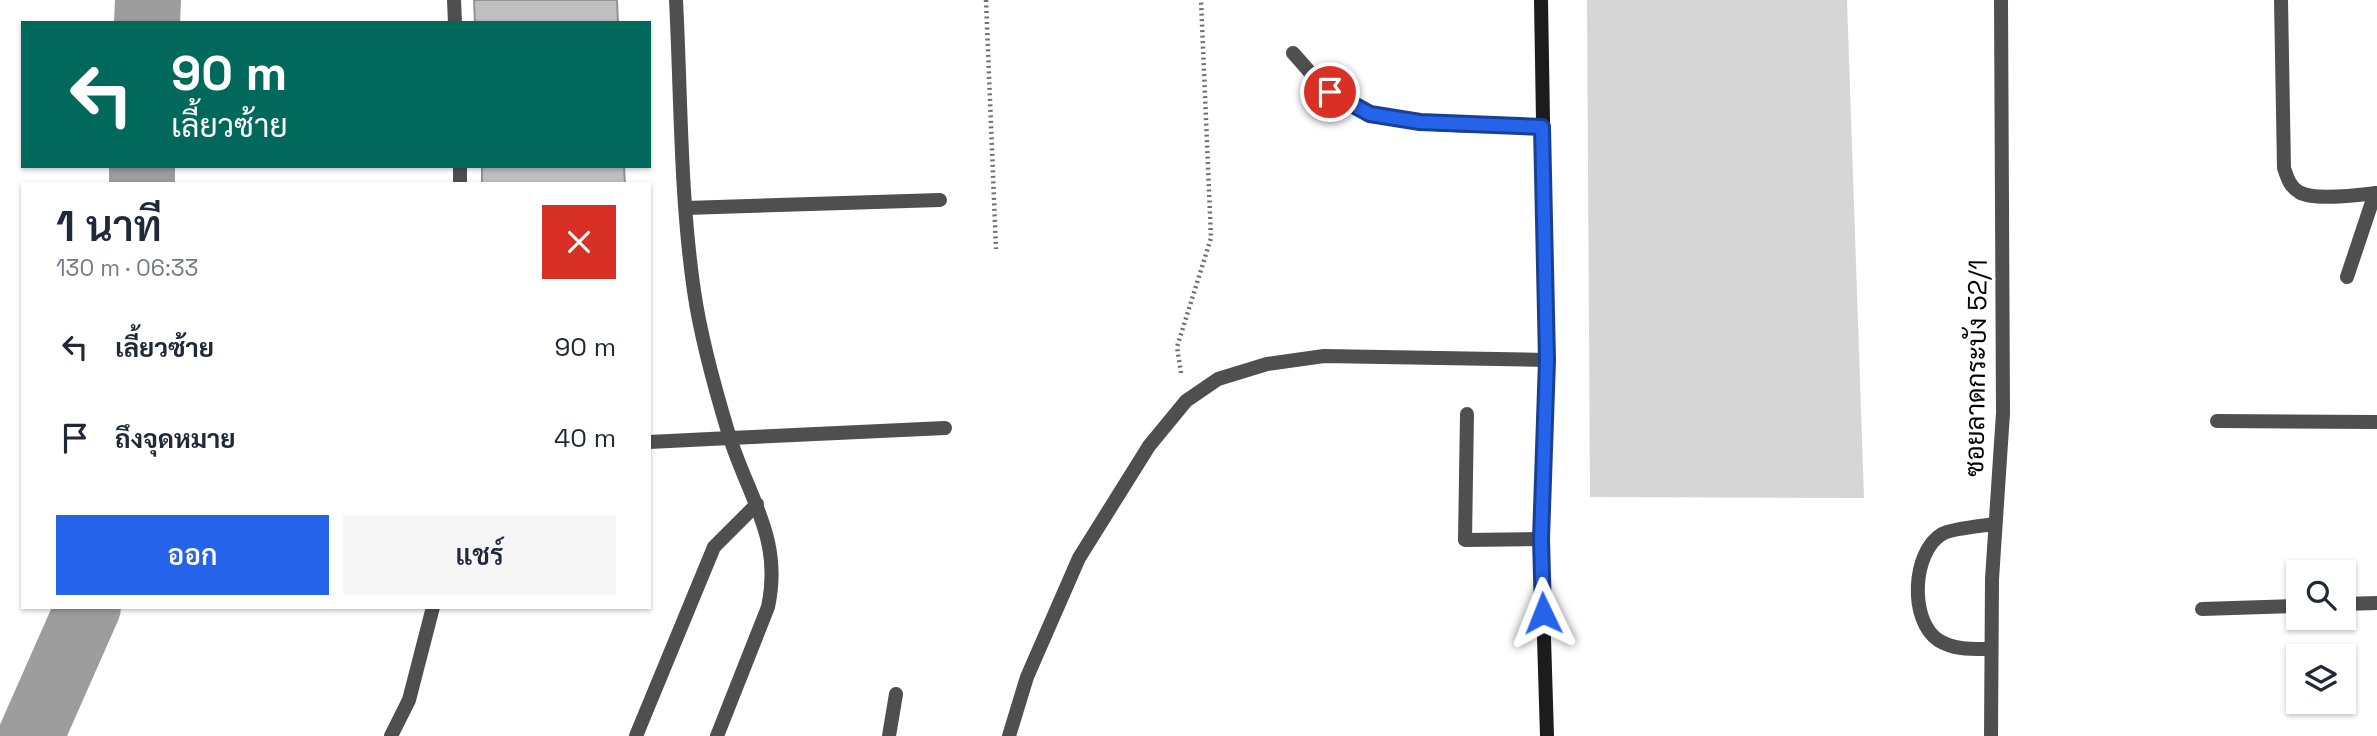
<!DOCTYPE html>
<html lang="th">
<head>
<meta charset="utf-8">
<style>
	:root { --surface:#fff; --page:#f6f6f7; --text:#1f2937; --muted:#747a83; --accent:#2563eb }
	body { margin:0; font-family:"Space Grotesk",Sarabun,sans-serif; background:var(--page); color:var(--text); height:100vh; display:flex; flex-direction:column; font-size:26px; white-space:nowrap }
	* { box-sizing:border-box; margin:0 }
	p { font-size:23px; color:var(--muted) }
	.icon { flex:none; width:38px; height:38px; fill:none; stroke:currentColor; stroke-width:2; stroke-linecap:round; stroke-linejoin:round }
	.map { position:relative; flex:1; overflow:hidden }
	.drawer { position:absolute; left:21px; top:182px; width:630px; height:427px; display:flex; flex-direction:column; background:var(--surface); border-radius:0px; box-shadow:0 2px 5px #0004 }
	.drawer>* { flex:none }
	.hud { position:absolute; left:21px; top:21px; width:630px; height:147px; border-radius:0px; box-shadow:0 2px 5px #0004; background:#00695c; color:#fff; overflow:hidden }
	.buttons { position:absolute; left:2286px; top:560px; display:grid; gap:14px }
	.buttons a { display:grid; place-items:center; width:70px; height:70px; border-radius:0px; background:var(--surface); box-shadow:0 2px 5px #0004; font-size:35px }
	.pin { position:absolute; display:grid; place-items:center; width:60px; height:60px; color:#fff; margin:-30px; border:4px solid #fff; border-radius:50%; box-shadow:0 2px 7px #0007 }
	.me { position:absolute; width:77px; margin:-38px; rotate:358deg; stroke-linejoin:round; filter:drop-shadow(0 0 5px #0008) }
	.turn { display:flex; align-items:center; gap:24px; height:147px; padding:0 35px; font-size:32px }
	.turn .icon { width:91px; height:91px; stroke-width:2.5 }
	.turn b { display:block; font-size:49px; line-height:60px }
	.round { display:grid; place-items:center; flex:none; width:74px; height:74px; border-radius:0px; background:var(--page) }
	.headline { display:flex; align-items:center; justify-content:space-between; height:119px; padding:0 35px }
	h1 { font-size:42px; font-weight:600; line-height:52px }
	.primary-button { display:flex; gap:14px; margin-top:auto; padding:14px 35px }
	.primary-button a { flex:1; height:80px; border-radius:0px; background:var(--accent); color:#fff; font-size:28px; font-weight:600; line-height:80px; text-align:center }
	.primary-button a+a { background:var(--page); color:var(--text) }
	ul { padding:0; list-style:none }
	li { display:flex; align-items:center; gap:21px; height:91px; padding:0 35px }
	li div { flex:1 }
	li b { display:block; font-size:26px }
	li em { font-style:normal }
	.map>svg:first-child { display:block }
	.green { fill:#d6d6d6 }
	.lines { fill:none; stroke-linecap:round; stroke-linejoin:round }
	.river { stroke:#9d9d9d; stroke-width:66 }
	.building { fill:#bfbfbf; stroke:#939393; stroke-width:2 }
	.path { stroke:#717171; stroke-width:4.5; stroke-dasharray:2 3.5; stroke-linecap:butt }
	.lane { stroke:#4f4f4f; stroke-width:14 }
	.street { stroke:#4f4f4f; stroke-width:14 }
	.secondary { stroke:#1c1c1c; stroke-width:14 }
	.route-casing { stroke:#184099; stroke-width:18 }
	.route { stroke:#2563eb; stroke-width:12 }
	.labels { text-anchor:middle; stroke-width:7; stroke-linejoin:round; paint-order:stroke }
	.street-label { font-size:26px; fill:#000; stroke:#fff }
</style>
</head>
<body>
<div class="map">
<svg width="2377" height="736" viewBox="0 0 2377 736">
	<rect width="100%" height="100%" fill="#fff"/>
	<polygon class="green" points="1587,0 1847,0 1864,498 1590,497"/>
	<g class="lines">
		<g class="river">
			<polyline points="147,23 148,0"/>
			<polyline points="142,184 142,166"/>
			<polyline points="31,736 88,607"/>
		</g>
	</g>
	<g class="building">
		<polygon points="474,0 617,0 618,23 475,23"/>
		<polygon points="482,166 624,166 625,184 482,184"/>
	</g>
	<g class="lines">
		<g class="path">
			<polyline points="986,0 996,249"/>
			<polyline points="1181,373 1177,347 1211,238 1201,0"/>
		</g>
		<g class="lane">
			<polyline points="454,0 455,23"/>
			<path d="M1293 53C1305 66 1317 82 1331 93 1382 132 1479 125 1542 127"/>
			<polyline points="460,166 460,184"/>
			<polyline points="1467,414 1465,540 1541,539"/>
			<polyline points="649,442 730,438"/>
			<path d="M1991 649C1972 649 1954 650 1938 640 1909 620 1912 552 1942 534 1953 528 1981 526 1995 524"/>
			<polyline points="391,736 409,700 433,607"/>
			<polyline points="889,736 896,694"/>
		</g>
		<g class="street">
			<path d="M676 0C681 96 680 195 694 291 701 339 715 389 729 435 748 497 783 538 768 607L717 736"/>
			<path d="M2281 0 2284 168C2287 177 2290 187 2299 192 2313 201 2360 195 2377 193"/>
			<polyline points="686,208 940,200"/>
			<polyline points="2347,277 2375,193"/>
			<polyline points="2217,421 2377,422"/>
			<polyline points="730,438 945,428"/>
			<polyline points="2343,604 2377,603"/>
			<polyline points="2202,609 2298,606"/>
			<polyline points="636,736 714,547 757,504"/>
			<polyline points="1009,736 1027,677 1079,558 1149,446 1186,401 1218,379 1267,364 1324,356 1547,360"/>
			<polyline points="1991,736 1992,579 2003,413 2001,0"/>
		</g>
		<polyline class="secondary" points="1541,0 1547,360 1541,539 1547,736"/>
	</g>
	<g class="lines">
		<defs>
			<polyline id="route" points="1330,92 1370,114 1420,122 1542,127 1547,360 1541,539 1543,613"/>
		</defs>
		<use href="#route" class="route-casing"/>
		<use href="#route" class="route"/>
	</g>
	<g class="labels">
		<g class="street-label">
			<text transform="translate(1976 368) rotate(-89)" y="9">ซอยลาดกระบัง 52/1</text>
		</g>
	</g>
</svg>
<div class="buttons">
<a><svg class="icon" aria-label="search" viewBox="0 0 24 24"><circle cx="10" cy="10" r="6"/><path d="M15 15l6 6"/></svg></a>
<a><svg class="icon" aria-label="layers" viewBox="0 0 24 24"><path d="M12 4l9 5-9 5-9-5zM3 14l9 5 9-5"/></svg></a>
</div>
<div class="pin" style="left:1330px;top:92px;background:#d93025"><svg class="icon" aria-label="arrive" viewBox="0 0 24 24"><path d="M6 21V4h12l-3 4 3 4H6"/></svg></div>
<svg class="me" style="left:1543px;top:613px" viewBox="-20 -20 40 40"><path d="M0-17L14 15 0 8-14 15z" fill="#2563eb" stroke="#fff" stroke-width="4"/></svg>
<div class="hud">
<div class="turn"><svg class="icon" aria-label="left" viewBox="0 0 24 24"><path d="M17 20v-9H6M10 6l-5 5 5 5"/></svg><div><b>90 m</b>เลี้ยวซ้าย</div></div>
</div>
<section class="drawer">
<div class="headline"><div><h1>1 นาที</h1><p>130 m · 06:33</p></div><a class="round" style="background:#d93025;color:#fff"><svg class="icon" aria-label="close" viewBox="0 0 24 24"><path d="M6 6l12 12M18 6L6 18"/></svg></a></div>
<ul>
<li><svg class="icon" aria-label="left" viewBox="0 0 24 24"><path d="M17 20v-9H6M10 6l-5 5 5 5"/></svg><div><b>เลี้ยวซ้าย</b></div><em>90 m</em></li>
<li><svg class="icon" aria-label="arrive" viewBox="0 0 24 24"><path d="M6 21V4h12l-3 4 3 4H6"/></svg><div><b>ถึงจุดหมาย</b></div><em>40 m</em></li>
</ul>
<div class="primary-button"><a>ออก</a><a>แชร์</a></div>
</section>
</div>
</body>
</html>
